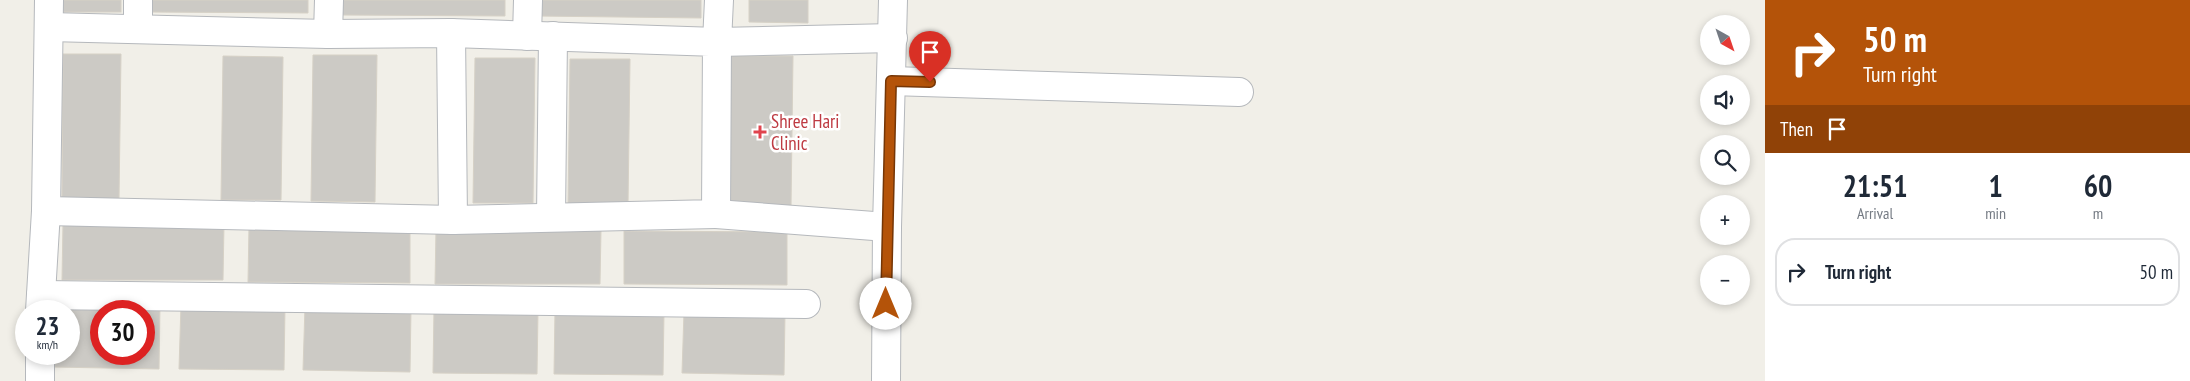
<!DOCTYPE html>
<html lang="en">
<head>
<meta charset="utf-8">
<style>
	:root { --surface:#fff; --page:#f2f2f3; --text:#1f2937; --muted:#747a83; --line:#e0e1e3 }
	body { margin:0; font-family:"PT Sans Narrow",sans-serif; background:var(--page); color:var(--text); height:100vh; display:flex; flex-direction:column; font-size:19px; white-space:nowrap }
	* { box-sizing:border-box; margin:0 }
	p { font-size:16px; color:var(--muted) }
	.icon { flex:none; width:28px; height:28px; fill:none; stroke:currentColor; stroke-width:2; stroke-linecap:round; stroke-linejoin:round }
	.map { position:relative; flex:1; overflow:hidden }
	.drawer { display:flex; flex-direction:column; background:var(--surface); width:425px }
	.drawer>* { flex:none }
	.guide { background:#b45309; color:#fff; overflow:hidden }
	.needle { width:32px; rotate:140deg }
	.tools { position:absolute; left:1700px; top:15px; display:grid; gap:10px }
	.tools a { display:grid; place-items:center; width:50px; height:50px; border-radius:50%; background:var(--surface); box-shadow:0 2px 8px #0003; font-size:25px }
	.speed { position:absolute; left:15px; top:300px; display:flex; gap:10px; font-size:25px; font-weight:700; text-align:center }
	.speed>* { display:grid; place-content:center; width:65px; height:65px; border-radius:50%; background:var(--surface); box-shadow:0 2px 8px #0003; line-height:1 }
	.speed small { font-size:12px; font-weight:400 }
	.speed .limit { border:8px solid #d22; background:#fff; color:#111 }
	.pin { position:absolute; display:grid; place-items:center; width:42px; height:42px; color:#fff; margin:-51px -21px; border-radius:50% 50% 50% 0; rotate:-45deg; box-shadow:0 0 5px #0007 }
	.pin .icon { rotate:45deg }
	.me { position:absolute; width:55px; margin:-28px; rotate:0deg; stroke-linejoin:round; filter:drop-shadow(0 0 4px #0008) }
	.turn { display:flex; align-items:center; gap:18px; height:105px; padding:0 15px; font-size:22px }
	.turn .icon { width:65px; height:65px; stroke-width:2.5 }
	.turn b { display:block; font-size:35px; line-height:42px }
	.then { display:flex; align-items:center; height:48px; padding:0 15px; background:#0003; gap:10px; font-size:19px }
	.eta { display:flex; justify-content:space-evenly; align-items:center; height:85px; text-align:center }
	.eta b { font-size:30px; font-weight:800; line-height:35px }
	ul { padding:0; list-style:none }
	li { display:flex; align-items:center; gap:15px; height:68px; margin:0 10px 8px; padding:0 5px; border:2px solid var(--line); border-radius:20px }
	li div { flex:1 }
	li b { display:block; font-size:19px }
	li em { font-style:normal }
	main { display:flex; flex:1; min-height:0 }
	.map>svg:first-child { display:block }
	.building { fill:#cccac5; stroke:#d6d1c6; fill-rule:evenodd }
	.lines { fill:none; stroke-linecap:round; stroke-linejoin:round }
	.minor-casing { stroke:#b5b8bc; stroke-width:30 }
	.minor { stroke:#fff; stroke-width:28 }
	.route-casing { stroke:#753606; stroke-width:12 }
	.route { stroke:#b45309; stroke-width:9 }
	.health-dot { fill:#e0444e; stroke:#fff; stroke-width:2 }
	.labels { text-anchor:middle; stroke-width:5; stroke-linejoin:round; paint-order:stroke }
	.health-label { font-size:19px; fill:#be3a42; stroke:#fff; text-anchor:start }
</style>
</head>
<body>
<main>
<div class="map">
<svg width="1765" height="381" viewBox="0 0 1765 381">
	<rect width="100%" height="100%" fill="#f1efe8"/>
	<g class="building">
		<rect x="59" y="0" width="62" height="12"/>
		<polygon points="147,0 308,0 308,13 147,12"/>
		<polygon points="342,0 505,0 505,16 342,15"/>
		<polygon points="537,0 701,0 701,18 537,16"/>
		<polygon points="749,0 808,0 808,23 749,22"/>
		<polygon points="63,54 121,54 119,199 62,199"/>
		<polygon points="313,55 377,55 375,202 311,201"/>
		<polygon points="223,56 283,57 281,200 221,200"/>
		<polygon points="730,56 793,56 791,207 728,207"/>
		<polygon points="475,58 535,58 533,203 473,203"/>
		<polygon points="570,59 630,59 628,205 568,204"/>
		<polygon points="63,223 224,224 223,280 62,280"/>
		<polygon points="249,226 410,228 410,283 248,282"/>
		<polygon points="436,229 601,230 600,284 435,284"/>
		<polygon points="624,231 787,232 787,285 624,284"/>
		<path d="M54 303 160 304 159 369 53 367V354H69V311H54ZM101 311H144V354H101Z"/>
		<polygon points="181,304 285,306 284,370 179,369"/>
		<polygon points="305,306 411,308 410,372 303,370"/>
		<polygon points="434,308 538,310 537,374 433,373"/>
		<polygon points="555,310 664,312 663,375 554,374"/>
		<polygon points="684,312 785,313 784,375 682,373"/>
	</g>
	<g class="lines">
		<defs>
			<g id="minor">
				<polyline points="138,0 138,29"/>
				<polyline points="719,0 717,42 893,38"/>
				<polyline points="451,33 453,220"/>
				<polyline points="328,34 329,0"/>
				<polyline points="527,36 528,0"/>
				<polyline points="891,81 1239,92"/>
				<polyline points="46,211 453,220 716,214 717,42 451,33 328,34 49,27"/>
				<polyline points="716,214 887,227"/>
				<polyline points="551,217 553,36"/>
				<polyline points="41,295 806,304"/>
				<polyline points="40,311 46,211 49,0"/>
				<polyline points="40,381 40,354"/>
				<polyline points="886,381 887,227 893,0"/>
			</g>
		</defs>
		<use href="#minor" class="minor-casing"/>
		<use href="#minor" class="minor"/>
	</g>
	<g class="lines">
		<defs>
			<polyline id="route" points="886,304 891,81 930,82"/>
		</defs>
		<use href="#route" class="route-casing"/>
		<use href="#route" class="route"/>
	</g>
	<path class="health-dot" d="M757.5 124.5h5v5h5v5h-5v5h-5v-5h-5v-5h5z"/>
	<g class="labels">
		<g class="health-label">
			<text x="771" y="128">Shree Hari<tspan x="771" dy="22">Clinic</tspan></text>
		</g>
	</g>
</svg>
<div class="tools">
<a><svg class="needle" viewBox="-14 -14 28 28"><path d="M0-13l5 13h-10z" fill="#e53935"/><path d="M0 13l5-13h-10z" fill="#747a83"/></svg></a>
<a><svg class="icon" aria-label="sound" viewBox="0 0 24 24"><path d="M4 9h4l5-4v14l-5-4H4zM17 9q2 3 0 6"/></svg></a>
<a><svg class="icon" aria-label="search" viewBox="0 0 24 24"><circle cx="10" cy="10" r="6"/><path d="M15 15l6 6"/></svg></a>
<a>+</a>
<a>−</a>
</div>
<div class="speed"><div>23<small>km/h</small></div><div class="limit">30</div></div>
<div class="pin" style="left:930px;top:82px;background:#d93025"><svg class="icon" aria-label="arrive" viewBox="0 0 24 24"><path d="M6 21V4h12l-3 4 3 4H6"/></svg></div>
<svg class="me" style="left:886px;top:304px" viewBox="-20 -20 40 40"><circle r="19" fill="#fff"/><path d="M0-13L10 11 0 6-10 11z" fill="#b45309"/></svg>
</div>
<section class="drawer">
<div class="guide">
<div class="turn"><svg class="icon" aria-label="right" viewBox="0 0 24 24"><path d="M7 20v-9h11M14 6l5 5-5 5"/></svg><div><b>50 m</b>Turn right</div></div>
<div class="then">Then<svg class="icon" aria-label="arrive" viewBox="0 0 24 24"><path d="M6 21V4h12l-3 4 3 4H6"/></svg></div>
</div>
<div class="eta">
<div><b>21:51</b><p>Arrival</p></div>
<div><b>1</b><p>min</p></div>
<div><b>60</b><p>m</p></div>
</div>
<ul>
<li><svg class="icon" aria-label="right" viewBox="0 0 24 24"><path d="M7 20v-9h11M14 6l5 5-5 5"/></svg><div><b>Turn right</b></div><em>50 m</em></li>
</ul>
</section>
</main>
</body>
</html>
